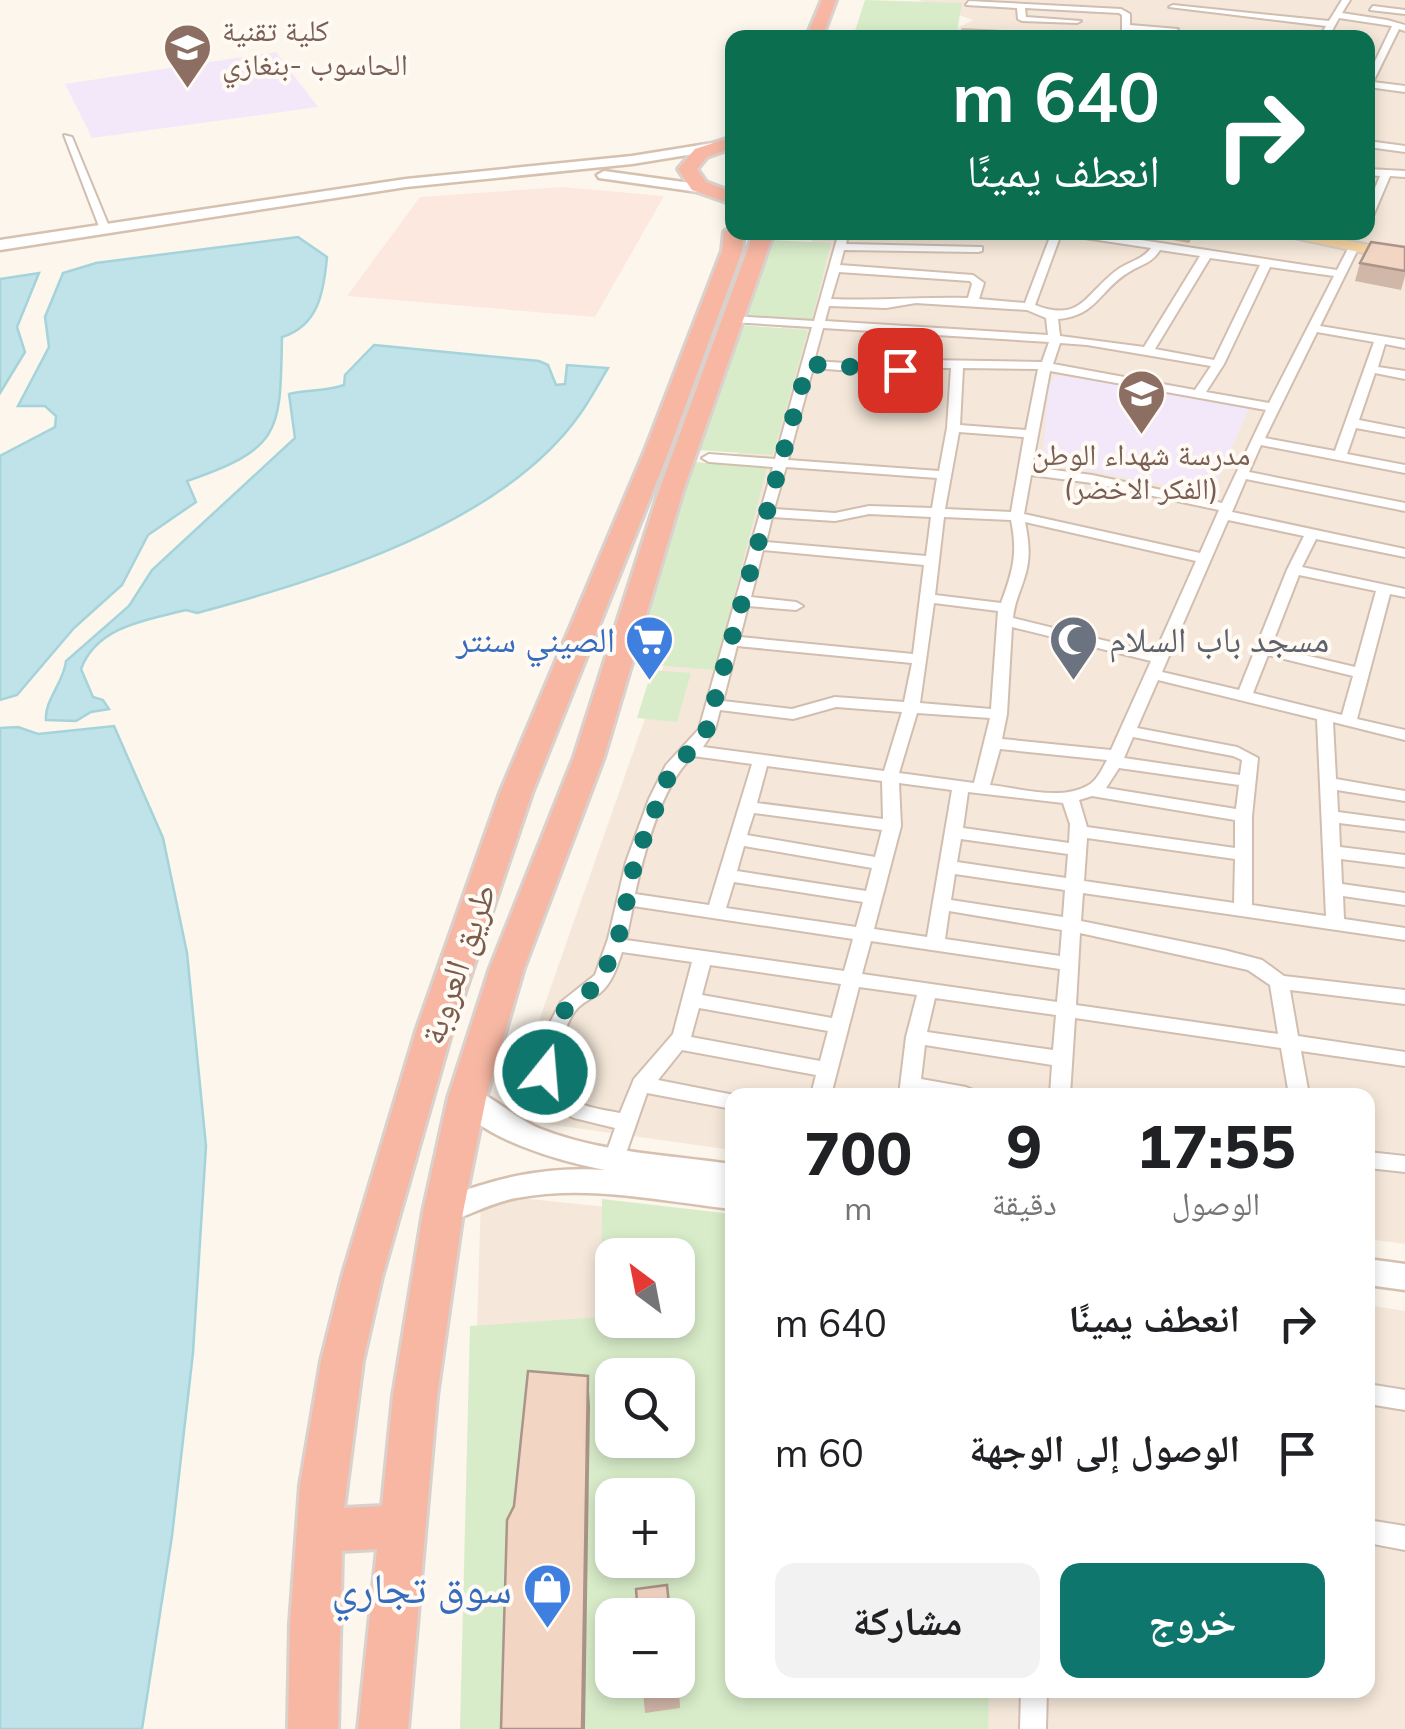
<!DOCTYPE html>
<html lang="ar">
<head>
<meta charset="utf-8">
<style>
	:root { --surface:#fff; --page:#f2f2f2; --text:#202124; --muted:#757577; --accent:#0f766e }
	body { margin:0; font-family:Mulish,"Noto Naskh Arabic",sans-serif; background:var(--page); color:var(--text); direction:rtl; height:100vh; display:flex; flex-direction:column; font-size:38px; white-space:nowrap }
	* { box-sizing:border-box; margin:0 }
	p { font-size:32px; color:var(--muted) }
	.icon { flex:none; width:55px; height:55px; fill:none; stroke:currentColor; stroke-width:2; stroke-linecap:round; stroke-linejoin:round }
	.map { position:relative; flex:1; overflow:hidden; direction:ltr }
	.side { position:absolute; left:725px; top:1088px; width:650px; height:610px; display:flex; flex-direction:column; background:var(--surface); border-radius:20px; box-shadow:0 5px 15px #0003; direction:rtl }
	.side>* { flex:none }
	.hud { position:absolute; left:725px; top:30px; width:650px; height:210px; border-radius:20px; box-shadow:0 5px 15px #0003; direction:rtl; background:#0b6e4f; color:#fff; overflow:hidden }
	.needle { width:65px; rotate:328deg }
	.fabs { position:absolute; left:595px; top:1238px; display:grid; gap:20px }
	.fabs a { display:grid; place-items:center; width:100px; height:100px; border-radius:20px; background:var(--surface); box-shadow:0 5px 15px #0003; font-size:50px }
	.pin { position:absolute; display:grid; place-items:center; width:85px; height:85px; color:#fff; margin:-42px; border-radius:20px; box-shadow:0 5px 15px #0006 }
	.me { position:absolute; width:110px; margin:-55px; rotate:17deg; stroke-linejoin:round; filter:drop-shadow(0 0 8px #0008) }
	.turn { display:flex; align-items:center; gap:35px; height:210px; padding:0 50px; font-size:45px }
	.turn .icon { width:130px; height:130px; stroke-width:2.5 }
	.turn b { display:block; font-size:70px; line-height:85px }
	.eta { display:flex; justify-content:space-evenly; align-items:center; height:170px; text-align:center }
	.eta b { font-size:60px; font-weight:800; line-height:70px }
	.cta { display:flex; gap:20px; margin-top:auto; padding:20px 50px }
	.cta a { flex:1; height:115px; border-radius:20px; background:var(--accent); color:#fff; font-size:40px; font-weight:800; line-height:115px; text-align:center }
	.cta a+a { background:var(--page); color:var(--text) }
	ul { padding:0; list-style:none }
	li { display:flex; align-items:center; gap:30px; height:130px; padding:0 50px }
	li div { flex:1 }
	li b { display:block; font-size:38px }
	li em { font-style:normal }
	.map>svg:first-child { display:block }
	.residential { fill:#f5e8da; fill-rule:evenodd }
	.commercial { fill:#fde8e0 }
	.education { fill:#f3e8fa }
	.green { fill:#d8ecc9; fill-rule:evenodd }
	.water { fill:#bfe3e8; stroke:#a5d3da; stroke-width:2.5 }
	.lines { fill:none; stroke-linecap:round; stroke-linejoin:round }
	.street-casing { stroke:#d1beb0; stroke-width:4 }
	.secondary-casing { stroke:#d6c0b0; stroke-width:5 }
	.primary-casing { stroke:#dad1cd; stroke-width:4 }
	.highway-casing { stroke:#dad1cd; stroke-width:6 }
	.street { fill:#fff; fill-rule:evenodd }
	.secondary { fill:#fff; fill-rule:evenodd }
	.primary { fill:#fbd9a5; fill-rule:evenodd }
	.highway { fill:#f7b7a3; fill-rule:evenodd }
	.wall { fill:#d1b7a8 }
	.shaded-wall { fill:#aa9588 }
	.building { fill:#f3d5c3; stroke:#aa9588; stroke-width:2.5 }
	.route { stroke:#0f766e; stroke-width:18; stroke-dasharray:0 32.4 }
	.labels { text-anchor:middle; stroke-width:8; stroke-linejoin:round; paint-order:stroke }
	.far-education-label { font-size:30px; fill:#785e54; stroke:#fffaf3; text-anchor:start }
	.shop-label { font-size:35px; fill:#366cbe; stroke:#fffaf3; text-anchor:end }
	.worship-label { font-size:35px; fill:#5b616d; stroke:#fffaf3; text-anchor:start }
	.street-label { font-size:35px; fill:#7a5c4d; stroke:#fffaf3 }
	.near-shop-label { font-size:42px; fill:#366cbe; stroke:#fffaf3; text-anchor:end }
</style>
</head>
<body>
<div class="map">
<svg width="1405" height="1729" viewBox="0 0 1405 1729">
	<rect width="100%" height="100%" fill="#fdf6ec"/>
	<g class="residential">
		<polygon points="918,0 1405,0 1405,1244 1368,1239 1368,1095 732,1095 732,1150 505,1118 815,233 1368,232 1368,38 940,37 973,20"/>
		<path d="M481 1194 732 1220V1690H1368V1305L1405 1311V1729H465ZM612 1255H678V1320H612ZM612 1375H678V1440H612ZM612 1495H678V1560H612ZM612 1615H678V1680H612Z"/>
	</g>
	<polygon class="commercial" points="563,187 664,196 595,317 347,296 420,197"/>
	<g class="education">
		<polygon points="276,52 318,107 92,138 65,84"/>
		<polygon points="1055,376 1126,383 1250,406 1211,495 1094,471 1042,466 1049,386"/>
	</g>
	<g class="green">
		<polygon points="865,0 962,3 956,37 853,37"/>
		<polygon points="769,240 831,243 812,320 743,315"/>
		<polygon points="739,325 808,330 773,455 697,450"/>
		<polygon points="695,462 767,468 715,670 629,663"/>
		<polygon points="652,670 691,673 677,722 637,718"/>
		<path d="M602 1199 732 1214V1690H989L988 1729H460L470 1326 601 1317ZM612 1255H678V1320H612ZM612 1375H678V1440H612ZM612 1495H678V1560H612ZM612 1615H678V1680H612Z"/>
	</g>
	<g class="water">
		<path d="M298 237 327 257C324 290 319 326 282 337 280 431 283 448 187 481L196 502 148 535 122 585 74 628 17 695 0 700V456L55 427 56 416 45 406H18L49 347 45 317 63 273 96 263Z"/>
		<polygon points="39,273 17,327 25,352 0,393 0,279"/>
		<path d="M374 345 539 361 548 365 556 385 565 384 567 365 608 368C599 383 590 400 580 414 502 525 322 579 197 613L186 610C147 620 97 626 81 669L93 697 103 700 109 709 91 712 76 721 46 720C44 701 64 682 66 661L129 606 152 570 295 438 289 394C308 389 325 392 344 385L345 375Z"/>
		<polygon points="114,726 163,838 187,953 206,1146 193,1353 172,1536 142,1729 0,1729 0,728 18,727 38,734"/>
	</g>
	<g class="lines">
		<defs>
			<g id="street">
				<polygon points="1342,0 1350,0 1342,13 1387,20 1405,25 1405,31 1399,29 1373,82 1405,86 1405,92 1368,87 1368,76 1392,26 1339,18 1328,38 1319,38 1326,26 1169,7 1173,5 1329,21"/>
				<polygon points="969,1 1121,9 1130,14 1130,25 1178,29 1174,32 1130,30 1130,38 1122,38 1122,15 1119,13 1025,8 1026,17 1081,21 1077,23 1022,21 1018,19 1017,8 966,5"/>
				<polygon points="1373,6 1405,10 1405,14 1370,10"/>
				<polygon points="963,30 1062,35 1066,38 960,35"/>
				<polygon points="64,135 72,137 110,229 109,231 100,229"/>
				<polygon points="1368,141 1405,146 1405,152 1368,147"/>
				<polygon points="1368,169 1405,171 1405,177 1390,176 1373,216 1368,219 1368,205 1380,176 1368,175"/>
				<path d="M839 232H849L846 244 982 247V251L978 252 844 250 840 265 973 275 984 283 979 299 1025 303 1052 232H1089L1337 270 1350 245 1359 247 1320 326 1405 340V348L1385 344 1378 367 1405 371V379L1375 373 1359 420 1405 429V437L1356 428 1347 454 1405 465V473L1261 445 1249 472 1405 503V511L1246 479 1232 512 1405 549V557L1316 539 1302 567 1405 589V597L1390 594 1357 719 1405 730V740L1333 722 1336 779 1405 791V801L1337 790 1338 812 1405 821V831L1339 823 1340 847 1405 855V867L1341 859 1342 884 1405 893V905L1343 896 1344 919 1405 928V940L1083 893 1081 921 1224 950 1262 960 1284 976 1405 990V1004L1290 990 1298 1036 1405 1052V1066L1301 1051 1309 1095H1289L1281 1048 1075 1018 1070 1095H1050L1052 1065 925 1045 921 1079 966 1087 973 1090 976 1095H899L906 1037 917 995 859 987 831 1095H811L816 1075 682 1050 658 1080 734 1095 732 1109 647 1093 624 1159 621 1165 614 1167 607 1165 604 1159 615 1128 574 1118 554 1108 546 1100 536 1076 538 1053 547 1028 561 1002 595 975 608 939 626 862 649 799 666 765 699 729 773 467 709 462 702 458 709 454 775 459 812 327 732 322 726 319 732 316 814 321ZM1061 234 1065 235 1151 248C1141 261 1129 261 1117 270 1085 294 1081 323 1035 305ZM1160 250 1200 256 1144 347 1060 336 1058 319C1097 316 1100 289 1129 272 1142 264 1151 264 1160 250ZM1210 258 1260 265 1214 360 1155 349ZM1270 267 1334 276 1269 403 1206 392 1224 364ZM839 272 970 281 972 284 968 298C922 297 877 301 831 299ZM916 303 1027 310 1046 318 1048 335 825 321 829 306 886 308ZM823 328 1049 342 1042 362 926 360 893 366 814 361ZM1317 332 1374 342 1335 451 1265 438ZM1060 343 1087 345 1211 366 1195 390 1053 364ZM813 368 893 374 926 368H951L947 428 939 471 788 460ZM963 368 1038 369 1026 430 960 425ZM1050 371 1266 410 1222 503 1092 475 1032 467ZM959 432 1024 437 1011 512 945 509ZM786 467 937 478 932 508 869 506 835 513 774 509ZM1031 475 1092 483 1219 510 1200 553 1024 514ZM869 514 931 517 926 556 766 542 772 517 835 521ZM944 517 1011 520C1018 553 1013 571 1001 603L935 595ZM1228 520 1304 536 1287 570 1239 690 1162 672ZM1025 522 1196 561 1155 653 1013 618C1014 604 1020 592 1024 579 1031 559 1029 542 1025 522ZM763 550 924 565 913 654 740 637 748 606 796 610 803 606 796 602 751 597ZM1299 575 1376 591 1355 667 1271 647ZM934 603 998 611 991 709 920 703ZM1012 627 1151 661 1111 750 1002 739 1007 714ZM737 646 912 663 904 702 835 697 792 709 723 701ZM1268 655 1353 676 1342 715 1253 693ZM1158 680 1317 719 1326 916 1252 905V816L1258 758 1237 747 1137 728ZM836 707 902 712 884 771 703 747 715 729 720 710 793 719ZM917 713 990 718 974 783 899 773ZM1133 737 1233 756 1242 760 1240 775 1124 758ZM1000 749 1107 760C1102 769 1097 781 1087 786 1060 801 1019 788 990 785ZM693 756 752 764 709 905 635 894C644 853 661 785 693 756ZM767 766 882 781 883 819 757 803ZM1119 768 1239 785 1236 809 1106 788ZM899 783 952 790 927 937 874 929 901 826ZM968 792 1063 803 1070 824 1069 843 963 828ZM1092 796 1235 820V848L1087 827 1079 800ZM754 813 882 830 875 857 747 835ZM1087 838 1235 859 1234 903 1084 881ZM961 839 1068 854 1066 878 957 862ZM744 846 872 868 866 891 737 871ZM955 874 1065 890 1063 917 951 900ZM734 882 863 902 856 927 726 908ZM633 906 853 939 844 971 626 940ZM949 911 1062 930 1060 956 945 939ZM1080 933 1248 970 1270 985 1278 1034 1076 1005ZM871 941 1060 969 1057 1002 862 974ZM622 952 692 962 673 1034 634 1079 620 1113C577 1106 546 1099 560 1047 563 1035 567 1022 575 1011 581 1003 591 999 600 993 612 983 617 967 622 952ZM710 965 841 984 832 1018 702 995ZM935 998 1056 1015 1053 1050 927 1032ZM699 1008 828 1031 820 1061 691 1037Z"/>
				<polygon points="1368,1152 1405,1156 1405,1172 1368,1168"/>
				<polygon points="1368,1384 1405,1390 1405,1410 1368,1404"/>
				<polygon points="1368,1520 1405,1526 1405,1550 1368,1543"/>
				<polygon points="1021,1690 1047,1690 1046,1729 1020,1729"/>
			</g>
			<g id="secondary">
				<polygon points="713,143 718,144 718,150 632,164 406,187 0,250 0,240 406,179 632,156"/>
				<polygon points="604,171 705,185 712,189 705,193 599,178 597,175"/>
				<path d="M467 1087C493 1095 515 1119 541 1129 602 1153 669 1155 732 1164V1209C661 1201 588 1184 516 1198 490 1203 468 1216 443 1224L432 1221 428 1212 432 1203C489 1179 543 1166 605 1170 563 1162 475 1138 453 1098L457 1090Z"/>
				<polygon points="1368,1259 1405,1264 1405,1290 1368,1285"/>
			</g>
			<polygon id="primary" points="1267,232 1304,232 1405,252 1405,262"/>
			<g id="highway">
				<polygon points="822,0 836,0 822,38 806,38"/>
				<polygon points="732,137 732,148 707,157 697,169 706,182 732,192 732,204 692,190 678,169 695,149"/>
				<polygon points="732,226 732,232 744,232 742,251 668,453 532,793 452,1031 382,1277 363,1361 344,1508 382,1506 393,1396 423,1212 448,1098 490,968 574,757 659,491 754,232 774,232 683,491 604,757 524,968 486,1098 463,1212 437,1396 408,1729 358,1729 377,1549 342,1551 338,1729 288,1729 290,1624 300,1485 321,1361 342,1277 416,1031 500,793 644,453 722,251 724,232"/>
			</g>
		</defs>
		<use href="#street" class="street-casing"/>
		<use href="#secondary" class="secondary-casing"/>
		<use href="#primary" class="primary-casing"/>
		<use href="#highway" class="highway-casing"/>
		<use href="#street" class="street"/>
		<use href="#secondary" class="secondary"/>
		<use href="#primary" class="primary"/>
		<use href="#highway" class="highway"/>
	</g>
	<g class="wall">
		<polygon points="1129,232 1196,232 1189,243"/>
		<polygon points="1405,247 1405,276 1401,290 1355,281 1360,263"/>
		<polygon points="642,1680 679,1687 680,1708 645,1713"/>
	</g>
	<polygon class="shaded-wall" points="588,1376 590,1406 585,1729 582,1729"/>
	<g class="building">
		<polygon points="1371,242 1405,247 1405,271 1360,263"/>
		<polygon points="528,1371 588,1376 582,1729 501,1729 507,1520 514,1506"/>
		<polygon points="667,1585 670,1615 638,1615 636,1589"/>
		<polygon points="678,1673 679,1687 644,1692 643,1680 678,1680"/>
	</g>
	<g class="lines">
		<polyline class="route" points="545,1072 564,1011 597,985 609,961 621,929 635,861 670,772 705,735 808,364 900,370"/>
	</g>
	<defs>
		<symbol id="university-pin" viewBox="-11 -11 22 30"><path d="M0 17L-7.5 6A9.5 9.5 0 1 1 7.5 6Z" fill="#8d6e63" stroke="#fffaf3"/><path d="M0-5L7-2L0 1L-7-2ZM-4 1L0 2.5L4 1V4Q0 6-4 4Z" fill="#fff"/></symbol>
		<symbol id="school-pin" viewBox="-11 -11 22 30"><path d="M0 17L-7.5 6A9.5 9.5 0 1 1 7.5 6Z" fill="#8d6e63" stroke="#fffaf3"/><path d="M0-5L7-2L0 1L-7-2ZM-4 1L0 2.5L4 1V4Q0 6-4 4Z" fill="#fff"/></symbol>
		<symbol id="supermarket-pin" viewBox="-11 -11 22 30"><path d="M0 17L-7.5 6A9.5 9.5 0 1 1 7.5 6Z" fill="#3f7fe0" stroke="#fffaf3"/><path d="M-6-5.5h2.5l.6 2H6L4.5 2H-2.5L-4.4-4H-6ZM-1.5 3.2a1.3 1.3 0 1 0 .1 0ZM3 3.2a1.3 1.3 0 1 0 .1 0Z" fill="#fff"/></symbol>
		<symbol id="mosque-pin" viewBox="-11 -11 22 30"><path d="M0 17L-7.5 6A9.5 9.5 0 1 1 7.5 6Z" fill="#6b7280" stroke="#fffaf3"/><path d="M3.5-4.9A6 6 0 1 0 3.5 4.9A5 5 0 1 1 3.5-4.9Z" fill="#fff"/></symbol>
		<symbol id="shop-pin" viewBox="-11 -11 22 30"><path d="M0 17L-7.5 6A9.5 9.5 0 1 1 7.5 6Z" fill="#3f7fe0" stroke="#fffaf3"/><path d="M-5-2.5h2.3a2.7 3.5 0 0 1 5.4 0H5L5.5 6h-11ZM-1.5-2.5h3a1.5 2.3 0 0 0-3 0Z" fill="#fff"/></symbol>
	</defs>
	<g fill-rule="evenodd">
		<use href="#university-pin" x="160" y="20" width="55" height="75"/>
		<use href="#school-pin" x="1114" y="366" width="55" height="75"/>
		<use href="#supermarket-pin" x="622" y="612" width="55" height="75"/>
		<use href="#mosque-pin" x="1046" y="612" width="55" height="75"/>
		<use href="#shop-pin" x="520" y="1560" width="55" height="75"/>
	</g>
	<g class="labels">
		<g class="far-education-label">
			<text x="222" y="41">كلية تقنية<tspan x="222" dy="34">الحاسوب -بنغازي</tspan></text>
			<text x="1141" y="465" text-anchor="middle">مدرسة شهداء الوطن<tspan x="1141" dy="34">(الفكر الاخضر)</tspan></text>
		</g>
		<g class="shop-label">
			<text x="615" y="652">الصيني سنتر</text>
		</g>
		<g class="worship-label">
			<text x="1109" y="652">مسجد باب السلام</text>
		</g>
		<g class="street-label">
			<text transform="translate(458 964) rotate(-71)" y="12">طريق العروبة</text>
		</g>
		<g class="near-shop-label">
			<text x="512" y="1603">سوق تجاري</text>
		</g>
	</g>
</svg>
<div class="fabs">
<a><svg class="needle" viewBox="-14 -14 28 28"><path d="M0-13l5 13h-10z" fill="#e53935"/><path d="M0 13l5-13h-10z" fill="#757577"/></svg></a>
<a><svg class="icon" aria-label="search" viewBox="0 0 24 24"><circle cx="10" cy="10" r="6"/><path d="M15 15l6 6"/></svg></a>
<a>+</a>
<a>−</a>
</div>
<div class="pin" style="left:900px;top:370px;background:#d93025"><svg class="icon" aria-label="arrive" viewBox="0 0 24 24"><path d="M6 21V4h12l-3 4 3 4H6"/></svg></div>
<svg class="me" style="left:545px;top:1072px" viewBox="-20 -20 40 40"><circle r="17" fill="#0f766e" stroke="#fff" stroke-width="3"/><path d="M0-11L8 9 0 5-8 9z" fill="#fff"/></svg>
<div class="hud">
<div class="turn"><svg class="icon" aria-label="right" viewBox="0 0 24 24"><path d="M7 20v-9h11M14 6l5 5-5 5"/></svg><div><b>640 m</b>انعطف يمينًا</div></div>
</div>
<section class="side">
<div class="eta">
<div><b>17:55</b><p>الوصول</p></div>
<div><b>9</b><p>دقيقة</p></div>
<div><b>700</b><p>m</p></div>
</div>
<ul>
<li><svg class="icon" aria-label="right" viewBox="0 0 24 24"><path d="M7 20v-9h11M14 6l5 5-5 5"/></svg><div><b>انعطف يمينًا</b></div><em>640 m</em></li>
<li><svg class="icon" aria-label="arrive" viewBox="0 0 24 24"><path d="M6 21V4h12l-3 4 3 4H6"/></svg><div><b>الوصول إلى الوجهة</b></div><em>60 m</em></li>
</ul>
<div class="cta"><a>خروج</a><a>مشاركة</a></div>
</section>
</div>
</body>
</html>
